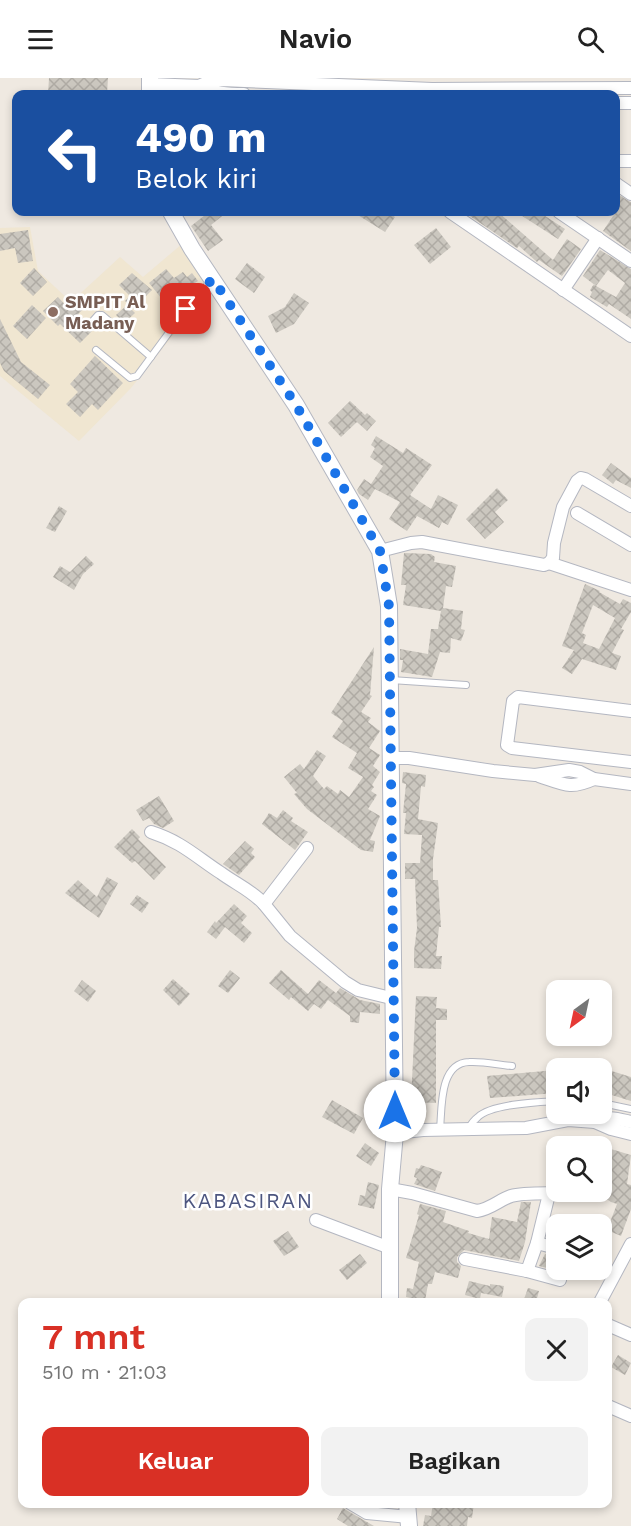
<!DOCTYPE html>
<html lang="id">
<head>
<meta charset="utf-8">
<style>
	:root { --surface:#fff; --page:#f2f2f2; --text:#222; --muted:#767676; --accent:#d93025 }
	body { margin:0; font-family:"Work Sans",sans-serif; background:var(--page); color:var(--text); height:100vh; display:flex; flex-direction:column; font-size:22px; white-space:nowrap }
	* { box-sizing:border-box; margin:0 }
	p { font-size:20px; color:var(--muted) }
	.icon { flex:none; width:33px; height:33px; fill:none; stroke:currentColor; stroke-width:2; stroke-linecap:round; stroke-linejoin:round }
	.map { position:relative; flex:1; overflow:hidden }
	.drawer { position:absolute; left:18px; top:1220px; width:594px; height:210px; display:flex; flex-direction:column; background:var(--surface); border-radius:12px; box-shadow:0 3px 9px #0003 }
	.drawer>* { flex:none }
	.banner { position:absolute; left:12px; top:12px; width:608px; height:126px; border-radius:12px; box-shadow:0 3px 9px #0003; background:#1a4fa0; color:#fff; overflow:hidden }
	.needle { width:39px; rotate:213deg }
	.tools { position:absolute; left:546px; top:902px; display:grid; gap:12px }
	.tools a { display:grid; place-items:center; width:66px; height:66px; border-radius:12px; background:var(--surface); box-shadow:0 3px 9px #0003; font-size:30px }
	.pin { position:absolute; display:grid; place-items:center; width:51px; height:51px; color:#fff; margin:-26px; border-radius:12px; box-shadow:0 3px 9px #0006 }
	.me { position:absolute; width:66px; margin:-33px; rotate:0deg; stroke-linejoin:round; filter:drop-shadow(0 0 4px #0008) }
	.turn { display:flex; align-items:center; gap:21px; height:126px; padding:0 24px; font-size:27px }
	.turn .icon { width:78px; height:78px; stroke-width:2.5 }
	.turn b { display:block; font-size:42px; line-height:51px }
	.round { display:grid; place-items:center; flex:none; width:63px; height:63px; border-radius:12px; background:var(--page) }
	.overview { display:flex; align-items:center; justify-content:space-between; height:102px; padding:0 24px }
	h1 { font-size:36px; font-weight:600; line-height:45px; color:var(--accent) }
	.primary-button { display:flex; gap:12px; margin-top:auto; padding:12px 24px }
	.primary-button a { flex:1; height:69px; border-radius:12px; background:var(--accent); color:#fff; font-size:24px; font-weight:600; line-height:69px; text-align:center }
	.primary-button a+a { background:var(--page); color:var(--text) }
	header { display:flex; justify-content:space-between; align-items:center; height:78px; padding:0 24px; background:var(--surface); font-size:27px; font-weight:600 }
	.map>svg:first-child { display:block }
	.education { fill:#f0e6d1 }
	.building { fill:url(#building-cross-hatch); fill-rule:evenodd }
	.lines { fill:none; stroke-linecap:round; stroke-linejoin:round }
	.lane-casing { stroke:#b4b7c1; stroke-width:8 }
	.street-casing { stroke:#b4b7c1; stroke-width:14 }
	.secondary-casing { stroke:#b4b7c1; stroke-width:18 }
	.lane { stroke:#fff; stroke-width:6 }
	.street { stroke:#fff; stroke-width:12 }
	.secondary { stroke:#fff; stroke-width:16 }
	.route { stroke:#1a73e8; stroke-width:10; stroke-dasharray:0 18 }
	.education-dot { fill:#8d6e63; stroke:#fff; stroke-width:2 }
	.labels { text-anchor:middle; stroke-width:5; stroke-linejoin:round; paint-order:stroke }
	.education-label { font-size:18px; font-weight:bold; fill:#785e54; stroke:#fff; text-anchor:start }
	.quarter-label { font-size:21px; letter-spacing:1.5px; fill:#4d5680; stroke:#fff }
</style>
</head>
<body>
<header><svg class="icon" aria-label="menu" viewBox="0 0 24 24"><path d="M4 6h16M4 12h16M4 18h16"/></svg>Navio<svg class="icon" aria-label="search" viewBox="0 0 24 24"><circle cx="10" cy="10" r="6"/><path d="M15 15l6 6"/></svg></header>
<div class="map">
<svg width="631" height="1448" viewBox="0 0 631 1448">
	<defs>
		<pattern id="building-cross-hatch" width="8" height="8" patternUnits="userSpaceOnUse" patternTransform="scale(1.5)"><rect width="8" height="8" fill="#cbc7bf"/><path d="M0 0l8 8M0 8l8-8" fill="none" stroke="#afaba4"/></pattern>
	</defs>
	<rect width="100%" height="100%" fill="#efe9e1"/>
	<polygon class="education" points="30,149 38,193 71,224 120,179 143,199 182,166 210,211 131,310 79,363 0,298 0,150"/>
	<g class="building">
		<polygon points="49,0 108,0 107,16 48,16"/>
		<polygon points="615,115 631,124 631,173 603,153 615,135"/>
		<polygon points="209,134 227,134 211,147 223,162 208,173 191,148"/>
		<polygon points="353,134 388,134 395,139 385,154"/>
		<polygon points="464,134 498,134 553,182 567,161 581,171 562,198 539,182 537,184 519,168 517,170"/>
		<polygon points="516,134 539,134 565,151 558,161"/>
		<polygon points="436,150 451,169 430,186 414,167"/>
		<polygon points="28,152 33,183 18,185 15,170 0,173 0,156"/>
		<path d="M600 172 631 191V241L609 226 607 229 590 219 592 214 590 212 594 206 596 208 583 198ZM608 192 625 205 616 219 596 208Z"/>
		<polygon points="247,185 265,199 254,215 235,201"/>
		<polygon points="34,190 47,204 33,218 20,205"/>
		<polygon points="166,191 174,200 183,194 187,199 192,195 198,203 193,206 196,210 191,216 171,232 149,205"/>
		<polygon points="132,195 152,212 133,231 125,223 130,218 119,207"/>
		<polygon points="294,215 309,225 294,246 276,255 268,238 285,229"/>
		<polygon points="83,217 91,224 78,236 86,243 86,249 94,251 80,265 60,246 58,248 43,233 58,219 69,231"/>
		<polygon points="32,227 46,240 27,261 13,248"/>
		<polygon points="127,227 135,235 124,245 116,237"/>
		<polygon points="0,241 21,284 50,307 38,321 4,293 0,285"/>
		<polygon points="95,278 123,305 98,332 92,326 80,339 66,326 78,314 70,306"/>
		<polygon points="350,323 365,337 367,335 376,343 367,353 357,344 341,359 328,345"/>
		<polygon points="376,358 403,375 406,370 432,387 410,417 431,431 438,417 458,427 448,447 442,444 439,450 417,438 407,453 389,441 400,424 375,411 368,422 359,416 357,412 364,401 371,406 383,388 370,379 375,370 371,367"/>
		<polygon points="611,385 631,400 631,410 616,402 613,406 602,397"/>
		<polygon points="497,410 508,422 495,434 504,444 485,461 466,441"/>
		<polygon points="59,428 67,433 55,454 46,450"/>
		<polygon points="404,475 431,476 435,479 434,484 456,488 452,509 446,508 443,530 463,533 461,551 465,552 461,563 451,560 450,575 440,574 432,599 401,594 403,582 400,582 400,571 428,576 431,551 438,551 441,533 403,527 406,507 401,507"/>
		<polygon points="86,478 94,486 83,496 74,512 53,499 60,488 70,494"/>
		<path d="M585 506 600 513 599 514 620 526 623 521 631 525V534L621 551 624 552 612 575 621 578 616 592 582 581 572 596 562 590 574 572 562 568ZM593 527 615 540 599 571 583 565 586 557 582 555Z"/>
		<polygon points="374,569 370,617 372,618 361,634 371,640 368,644 380,653 369,670 380,677 373,688 380,694 372,707 374,709 371,713 377,717 368,731 380,738 370,762 375,763 373,774 361,772 307,731 294,716 297,715 284,699 300,686 304,691 317,672 326,678 313,698 324,711 327,708 338,716 340,712 349,719 363,699 348,690 357,675 332,659 343,643 331,635"/>
		<polygon points="403,694 426,697 425,709 421,708 418,741 438,745 433,781 433,802 438,802 441,849 439,849 436,878 442,878 441,891 414,890 414,873 417,850 415,801 405,801 405,785 420,785 422,757 404,756 406,735 403,735 406,706 402,705"/>
		<polygon points="159,718 174,743 163,750 154,746 149,740 143,743 136,732"/>
		<polygon points="283,732 293,740 291,743 308,754 295,772 262,746 269,735 277,740"/>
		<polygon points="132,751 140,759 138,761 166,789 154,802 135,783 132,785 114,769"/>
		<polygon points="245,763 254,771 251,775 255,779 239,797 223,786"/>
		<polygon points="107,799 118,805 99,840 65,815 78,802 97,819"/>
		<polygon points="137,817 149,825 142,835 130,826"/>
		<polygon points="234,826 247,838 241,845 252,855 244,865 225,849 216,861 207,854 215,843 216,845"/>
		<polygon points="230,892 240,900 228,915 218,908"/>
		<polygon points="281,892 308,916 319,902 336,915 340,910 360,922 380,926 380,936 360,934 359,945 350,944 350,938 328,922 321,931 314,926 308,933 291,919 289,922 269,905"/>
		<polygon points="173,901 190,916 179,928 163,912"/>
		<polygon points="82,902 96,913 88,924 74,913"/>
		<polygon points="416,918 437,919 436,930 447,931 447,942 436,942 436,1025 411,1024"/>
		<polygon points="602,990 631,999 631,1023 602,1014"/>
		<polygon points="556,992 556,1015 490,1020 487,998"/>
		<polygon points="332,1022 363,1040 354,1056 322,1039"/>
		<polygon points="365,1065 379,1075 371,1088 356,1078"/>
		<polygon points="604,1069 631,1077 627,1106 631,1107 631,1131 621,1158 607,1152 617,1126 611,1124 602,1118 602,1079"/>
		<polygon points="421,1087 442,1094 435,1113 414,1106 417,1100 414,1099 416,1090 419,1091"/>
		<polygon points="368,1104 379,1107 374,1131 358,1127 360,1117 365,1118"/>
		<polygon points="521,1124 531,1124 525,1164 519,1183 464,1172 457,1179 457,1184 461,1188 458,1200 435,1194 432,1206 428,1206 425,1223 406,1219 407,1210 413,1211 419,1184 406,1180 419,1137 417,1136 420,1126 446,1133 443,1144 469,1153 468,1155 489,1161 492,1139 517,1144"/>
		<polygon points="288,1153 299,1169 284,1178 273,1163"/>
		<polygon points="360,1176 367,1185 347,1202 339,1192"/>
		<polygon points="545,1176 556,1178 556,1191 572,1191 568,1200 563,1194 539,1188"/>
		<polygon points="469,1203 490,1208 490,1206 504,1208 502,1219 481,1215 480,1221 465,1217"/>
		<polygon points="528,1210 539,1213 536,1224 523,1224"/>
		<polygon points="618,1277 631,1285 625,1297 611,1289"/>
		<polygon points="433,1425 474,1425 472,1440 468,1439 467,1448 423,1448 425,1437 431,1438"/>
		<polygon points="343,1430 346,1432 374,1448 348,1448 337,1441"/>
	</g>
	<g class="lines">
		<defs>
			<g id="lane">
				<polyline points="90,246 98,237 102,237 151,279"/>
				<polyline points="96,272 130,300 137,298 198,215 211,204"/>
				<polyline points="391,602 466,607"/>
				<polyline points="602,1025 631,1031"/>
				<path d="M469 1050C471 1046 474 1042 478 1039 491 1026 538 1024 556 1023"/>
				<path d="M440 1052C442 1030 439 985 469 984 483 983 499 987 512 988"/>
			</g>
			<g id="street">
				<polyline points="150,6 199,8 210,3 222,2 432,11 631,10"/>
				<path d="M199 8C214 15 227 16 244 16"/>
				<polyline points="615,25 631,25"/>
				<polyline points="615,83 631,83"/>
				<polyline points="615,105 631,116"/>
				<polyline points="450,134 631,258"/>
				<polyline points="559,134 631,183"/>
				<polyline points="563,212 598,160"/>
				<polyline points="577,435 631,467"/>
				<polyline points="380,473 411,465 422,464 544,487 549,485 553,480 554,465 563,429 577,403 581,400 585,401 631,428"/>
				<polyline points="549,485 631,512"/>
				<polyline points="631,633 518,619 513,623 507,667 512,670 631,684"/>
				<polyline points="392,680 409,680 493,693 535,697 569,692 580,694 594,701 631,706"/>
				<path d="M539 698C563 706 570 712 594 701"/>
				<path d="M151 754C182 764 195 778 221 795 236 806 251 812 264 826L307 770"/>
				<polyline points="264,826 290,858 345,904 358,912 395,921"/>
				<path d="M595 1044C607 1037 618 1041 631 1044"/>
				<polyline points="395,1055 423,1052 526,1050 568,1042 595,1044 611,1051 631,1056"/>
				<path d="M390 1111 412 1115 477 1133C491 1131 499 1122 511 1118 528 1113 568 1116 587 1116"/>
				<polyline points="549,1116 537,1165 527,1193 560,1202"/>
				<polyline points="316,1142 390,1170"/>
				<polyline points="537,1165 556,1170"/>
				<polyline points="465,1181 527,1193"/>
				<polyline points="600,1224 631,1166"/>
				<polyline points="608,1247 631,1257"/>
				<polyline points="608,1328 631,1338"/>
				<polyline points="350,1425 367,1435 409,1439"/>
			</g>
			<g id="secondary">
				<polyline points="150,0 150,16"/>
				<polyline points="171,134 192,171 296,327 380,473 389,528 395,1055 390,1111 390,1224"/>
				<polyline points="407,1425 409,1448"/>
			</g>
		</defs>
		<use href="#lane" class="lane-casing"/>
		<use href="#street" class="street-casing"/>
		<use href="#secondary" class="secondary-casing"/>
		<use href="#lane" class="lane"/>
		<use href="#street" class="street"/>
		<use href="#secondary" class="secondary"/>
	</g>
	<g class="lines">
		<polyline class="route" points="186,231 198,215 213,201 296,327 380,473 389,528 395,1033"/>
	</g>
	<circle class="education-dot" cx="53" cy="234" r="6"/>
	<g class="labels">
		<g class="education-label">
			<text x="65" y="230">SMPIT Al<tspan x="65" dy="21">Madany</tspan></text>
		</g>
		<g class="quarter-label">
			<text x="248" y="1130">KABASIRAN</text>
		</g>
	</g>
</svg>
<div class="tools">
<a><svg class="needle" viewBox="-14 -14 28 28"><path d="M0-13l5 13h-10z" fill="#e53935"/><path d="M0 13l5-13h-10z" fill="#767676"/></svg></a>
<a><svg class="icon" aria-label="sound" viewBox="0 0 24 24"><path d="M4 9h4l5-4v14l-5-4H4zM17 9q2 3 0 6"/></svg></a>
<a><svg class="icon" aria-label="search" viewBox="0 0 24 24"><circle cx="10" cy="10" r="6"/><path d="M15 15l6 6"/></svg></a>
<a><svg class="icon" aria-label="layers" viewBox="0 0 24 24"><path d="M12 4l9 5-9 5-9-5zM3 14l9 5 9-5"/></svg></a>
</div>
<div class="pin" style="left:186px;top:231px;background:#d93025"><svg class="icon" aria-label="arrive" viewBox="0 0 24 24"><path d="M6 21V4h12l-3 4 3 4H6"/></svg></div>
<svg class="me" style="left:395px;top:1033px" viewBox="-20 -20 40 40"><circle r="19" fill="#fff"/><path d="M0-13L10 11 0 6-10 11z" fill="#1a73e8"/></svg>
<div class="banner">
<div class="turn"><svg class="icon" aria-label="left" viewBox="0 0 24 24"><path d="M17 20v-9H6M10 6l-5 5 5 5"/></svg><div><b>490 m</b>Belok kiri</div></div>
</div>
<section class="drawer">
<div class="overview"><div><h1>7 mnt</h1><p>510 m · 21:03</p></div><a class="round"><svg class="icon" aria-label="close" viewBox="0 0 24 24"><path d="M6 6l12 12M18 6L6 18"/></svg></a></div>
<div class="primary-button"><a>Keluar</a><a>Bagikan</a></div>
</section>
</div>
</body>
</html>
